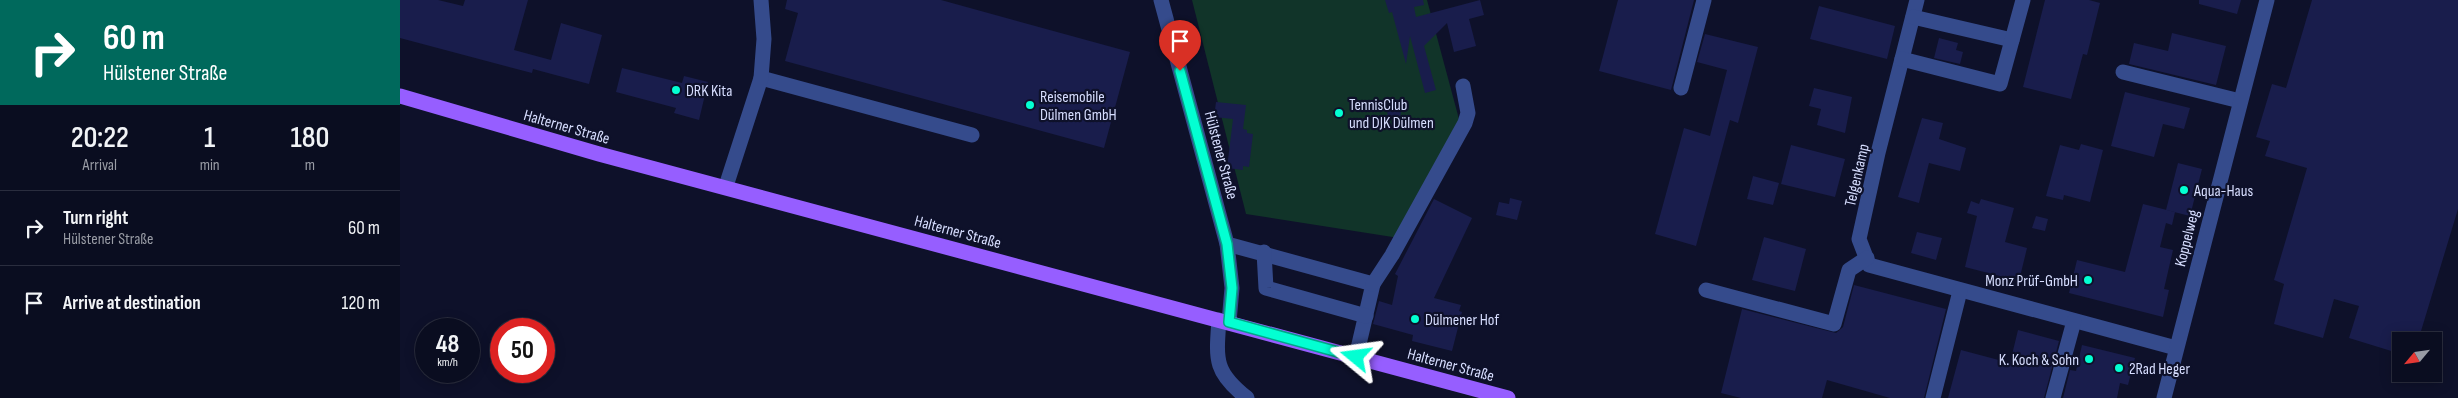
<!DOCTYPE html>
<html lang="en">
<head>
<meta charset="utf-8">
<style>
	:root { --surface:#0a0d20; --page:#131629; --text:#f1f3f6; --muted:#999ca5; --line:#2a2d3e }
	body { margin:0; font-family:"Sofia Sans Condensed",sans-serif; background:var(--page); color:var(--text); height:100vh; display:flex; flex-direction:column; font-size:19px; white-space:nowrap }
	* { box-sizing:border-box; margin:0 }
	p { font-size:16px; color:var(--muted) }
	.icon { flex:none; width:28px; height:28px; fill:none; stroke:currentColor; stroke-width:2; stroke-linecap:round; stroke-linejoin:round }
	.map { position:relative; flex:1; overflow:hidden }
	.panel { display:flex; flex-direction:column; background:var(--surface); width:400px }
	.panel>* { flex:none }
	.banner { background:#00695c; color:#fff; overflow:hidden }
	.needle { width:32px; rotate:241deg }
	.buttons { position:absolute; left:1992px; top:332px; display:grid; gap:10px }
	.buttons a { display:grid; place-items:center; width:50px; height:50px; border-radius:0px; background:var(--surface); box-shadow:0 2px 12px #0003,0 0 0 1px var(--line); font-size:25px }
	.speed { position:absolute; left:15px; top:318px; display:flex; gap:10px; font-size:25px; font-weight:700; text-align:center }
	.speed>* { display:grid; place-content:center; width:65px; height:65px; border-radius:50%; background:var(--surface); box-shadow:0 2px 12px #0003,0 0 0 1px var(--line); line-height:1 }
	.speed small { font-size:12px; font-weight:400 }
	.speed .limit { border:8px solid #d22; background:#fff; color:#111 }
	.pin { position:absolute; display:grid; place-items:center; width:42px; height:42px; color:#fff; margin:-51px -21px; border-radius:50% 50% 50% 0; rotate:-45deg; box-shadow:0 0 5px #0007 }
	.pin .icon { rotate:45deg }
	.me { position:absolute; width:55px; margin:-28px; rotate:286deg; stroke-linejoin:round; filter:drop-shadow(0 0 4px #0008) }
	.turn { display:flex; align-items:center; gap:18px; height:105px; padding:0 20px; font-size:22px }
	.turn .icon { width:65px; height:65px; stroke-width:2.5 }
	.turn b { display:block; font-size:35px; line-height:42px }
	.eta { display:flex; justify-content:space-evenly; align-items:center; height:85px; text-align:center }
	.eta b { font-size:30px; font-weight:600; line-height:35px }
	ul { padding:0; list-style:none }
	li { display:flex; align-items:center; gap:15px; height:75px; padding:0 20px; border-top:1px solid var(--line) }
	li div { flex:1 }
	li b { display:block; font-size:19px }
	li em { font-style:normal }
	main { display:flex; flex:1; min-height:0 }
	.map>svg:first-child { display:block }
	.green { fill:#113429 }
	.building { fill:#191d4c }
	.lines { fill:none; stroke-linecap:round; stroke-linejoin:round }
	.minor { stroke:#354b8c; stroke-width:15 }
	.major { stroke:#965eff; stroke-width:15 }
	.route-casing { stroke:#02a688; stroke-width:12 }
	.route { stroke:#03ffd2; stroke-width:9 }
	.poi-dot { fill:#03ffd2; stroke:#0e112a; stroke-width:2 }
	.labels { text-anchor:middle; stroke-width:4.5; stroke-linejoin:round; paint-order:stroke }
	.poi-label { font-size:16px; fill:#d7deff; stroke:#0e112a; text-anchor:start }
	.street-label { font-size:16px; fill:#d7deff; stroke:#0e112a }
</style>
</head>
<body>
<main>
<section class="panel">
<div class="banner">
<div class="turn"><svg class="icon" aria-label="right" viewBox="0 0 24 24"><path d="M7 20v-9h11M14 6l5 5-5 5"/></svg><div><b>60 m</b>Hülstener Straße</div></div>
</div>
<div class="eta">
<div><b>20:22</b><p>Arrival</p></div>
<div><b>1</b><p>min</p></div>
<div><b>180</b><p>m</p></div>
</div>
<ul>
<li><svg class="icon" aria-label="right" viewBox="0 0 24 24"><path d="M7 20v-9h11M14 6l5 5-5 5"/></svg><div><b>Turn right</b><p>Hülstener Straße</p></div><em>60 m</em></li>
<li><svg class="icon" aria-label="arrive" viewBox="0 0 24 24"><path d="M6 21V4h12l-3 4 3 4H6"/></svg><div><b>Arrive at destination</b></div><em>120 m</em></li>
</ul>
</section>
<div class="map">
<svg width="2058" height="398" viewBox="0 0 2058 398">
	<rect width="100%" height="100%" fill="#0e112a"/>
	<polygon class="green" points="792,0 1027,0 1063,134 999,238 846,214"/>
	<g class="building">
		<polygon points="0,0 38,0 63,6 65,0 128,0 114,50 151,60 161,23 202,35 189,84 133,69 132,73 0,38"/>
		<polygon points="387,0 541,0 730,52 704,148 385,61 398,13 385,9"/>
		<polygon points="985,0 1023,0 1024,5 1014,7 1016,17 1080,0 1084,15 1069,19 1076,46 1054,52 1047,23 1024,46 1036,90 1025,93 1010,36 1006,64 992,12 989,13"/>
		<polygon points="1218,0 1294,0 1271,90 1199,71"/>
		<polygon points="1645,0 1689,0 1700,3 1687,55 1683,54 1671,99 1623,87"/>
		<polygon points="1799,0 1841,0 1837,14 1799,4"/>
		<polygon points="1912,0 2058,0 2058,209 2018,341 2001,341 2001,354 1949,338 1959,306 1934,299 1923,338 1874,324 1884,284 1874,280 1907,168 1865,156 1870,141 1856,137 1872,84 1886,88"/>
		<polygon points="1419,6 1495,26 1487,59 1410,39"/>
		<polygon points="1772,33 1826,46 1816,85 1729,64 1734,43 1768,51"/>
		<polygon points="1305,34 1358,47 1338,123 1330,120 1296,246 1255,234 1284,128 1310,136 1327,70 1297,62"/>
		<polygon points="1539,38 1558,43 1556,50 1563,52 1560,64 1534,58"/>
		<polygon points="222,68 282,83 284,76 308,82 299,120 274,113 276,108 216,92"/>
		<polygon points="1414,88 1452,97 1445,133 1417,125 1421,109 1409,106"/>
		<polygon points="1725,92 1790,108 1784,129 1763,124 1754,157 1711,146"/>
		<polygon points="989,99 1002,100 1000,120 987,118"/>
		<polygon points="816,102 846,105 843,129 847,130 847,133 853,134 849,167 843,166 843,170 827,168 833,119 814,117"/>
		<polygon points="1522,118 1543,123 1539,139 1566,148 1560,171 1529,163 1519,203 1498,197"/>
		<polygon points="1681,144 1703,150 1690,202 1664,195 1663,200 1646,196 1660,145 1679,150"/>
		<polygon points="1391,145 1445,159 1435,197 1381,184"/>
		<polygon points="1778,163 1802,169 1790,216 1766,210"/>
		<polygon points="1353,176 1379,183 1373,205 1347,199"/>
		<polygon points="1110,198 1122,201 1117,220 1096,215 1099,202 1109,204"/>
		<polygon points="1034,199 1072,218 1034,298 1061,305 1059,311 1062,312 1052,351 1012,341 1013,335 973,324 979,301 992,305 998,276 995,274"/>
		<polygon points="1581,199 1614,208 1605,242 1627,248 1619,281 1565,267 1577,216 1567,213 1571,201 1579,204"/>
		<polygon points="1743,204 1775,212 1772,225 1766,223 1760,247 1773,250 1764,289 1769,290 1763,317 1669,293 1677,260 1725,272"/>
		<polygon points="1636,216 1648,219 1645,231 1632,228"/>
		<polygon points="1517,232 1542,238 1536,260 1511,253"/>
		<polygon points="1364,237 1406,249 1395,291 1352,280"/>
		<polygon points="1454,285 1546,309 1524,398 1490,398 1427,380 1422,398 1341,398 1321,393 1342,309 1436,333 1443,327"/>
		<polygon points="1618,330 1659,341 1644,398 1548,398 1561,350 1610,363"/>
		<polygon points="1682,345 1735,358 1728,385 1720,383 1717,398 1663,398 1670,370 1676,371"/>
	</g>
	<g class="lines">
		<g class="minor">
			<polyline points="761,0 827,244 832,288 829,322"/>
			<polyline points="1517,0 1478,153 1459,239 1469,265 1776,348"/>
			<polyline points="1513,17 1612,40"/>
			<polyline points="1502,59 1600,84 1623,0"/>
			<polyline points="1723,72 1840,101"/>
			<polyline points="361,78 572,135"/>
			<polyline points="1281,88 1304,0"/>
			<polyline points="326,186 361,78 364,39 361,0"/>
			<polyline points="827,244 973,284 956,357"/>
			<polyline points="864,252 866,288 966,316"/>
			<polyline points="973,284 992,255 1065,123 1068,113 1063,86"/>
			<polyline points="1306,290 1434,324 1449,270 1467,258"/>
			<path d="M819 320C816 360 814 372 847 398"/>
			<polyline points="1533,398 1560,291"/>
			<polyline points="1653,398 1674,321"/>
			<polyline points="1764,398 1867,0"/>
		</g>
		<polyline class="major" points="0,96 199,154 1108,398"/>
	</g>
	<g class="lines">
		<defs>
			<polyline id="route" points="780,71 827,244 832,288 829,322 956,357"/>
		</defs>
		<use href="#route" class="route-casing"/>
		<use href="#route" class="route"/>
	</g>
	<g class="poi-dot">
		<circle cx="276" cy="90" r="5"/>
		<circle cx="630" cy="105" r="5"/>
		<circle cx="939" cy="113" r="5"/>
		<circle cx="1784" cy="190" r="5"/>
		<circle cx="1688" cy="280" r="5"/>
		<circle cx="1015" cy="319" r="5"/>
		<circle cx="1689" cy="359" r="5"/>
		<circle cx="1719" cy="368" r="5"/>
	</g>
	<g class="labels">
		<g class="poi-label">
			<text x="286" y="96">DRK Kita</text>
			<text x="640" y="102">Reisemobile<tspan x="640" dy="18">Dülmen GmbH</tspan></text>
			<text x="949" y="110">TennisClub<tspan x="949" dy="18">und DJK Dülmen</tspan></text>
			<text x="1794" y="196">Aqua-Haus</text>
			<text x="1678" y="286" text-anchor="end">Monz Prüf-GmbH</text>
			<text x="1025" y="325">Dülmener Hof</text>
			<text x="1679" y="365" text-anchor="end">K. Koch &amp; Sohn</text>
			<text x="1729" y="374">2Rad Heger</text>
		</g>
		<g class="street-label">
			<text transform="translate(167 126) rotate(16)" y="6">Halterner Straße</text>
			<text transform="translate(822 155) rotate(75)" y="6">Hülstener Straße</text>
			<text transform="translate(1456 175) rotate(-77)" y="6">Telgenkamp</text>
			<text transform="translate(558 231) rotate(15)" y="6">Halterner Straße</text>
			<text transform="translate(1786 238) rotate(-76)" y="6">Koppelweg</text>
			<text transform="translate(1051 364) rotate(15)" y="6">Halterner Straße</text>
		</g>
	</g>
</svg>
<div class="buttons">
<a><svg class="needle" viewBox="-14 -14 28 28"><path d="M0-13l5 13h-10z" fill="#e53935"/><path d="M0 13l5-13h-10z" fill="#999ca5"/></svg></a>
</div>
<div class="speed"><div>48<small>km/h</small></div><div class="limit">50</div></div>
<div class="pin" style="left:780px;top:71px;background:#d93025"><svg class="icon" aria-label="arrive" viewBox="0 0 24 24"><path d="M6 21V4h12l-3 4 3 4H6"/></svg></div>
<svg class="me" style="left:956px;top:357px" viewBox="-20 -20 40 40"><path d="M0-17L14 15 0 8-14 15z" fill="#03ffd2" stroke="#fff" stroke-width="4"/></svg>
</div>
</main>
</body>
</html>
